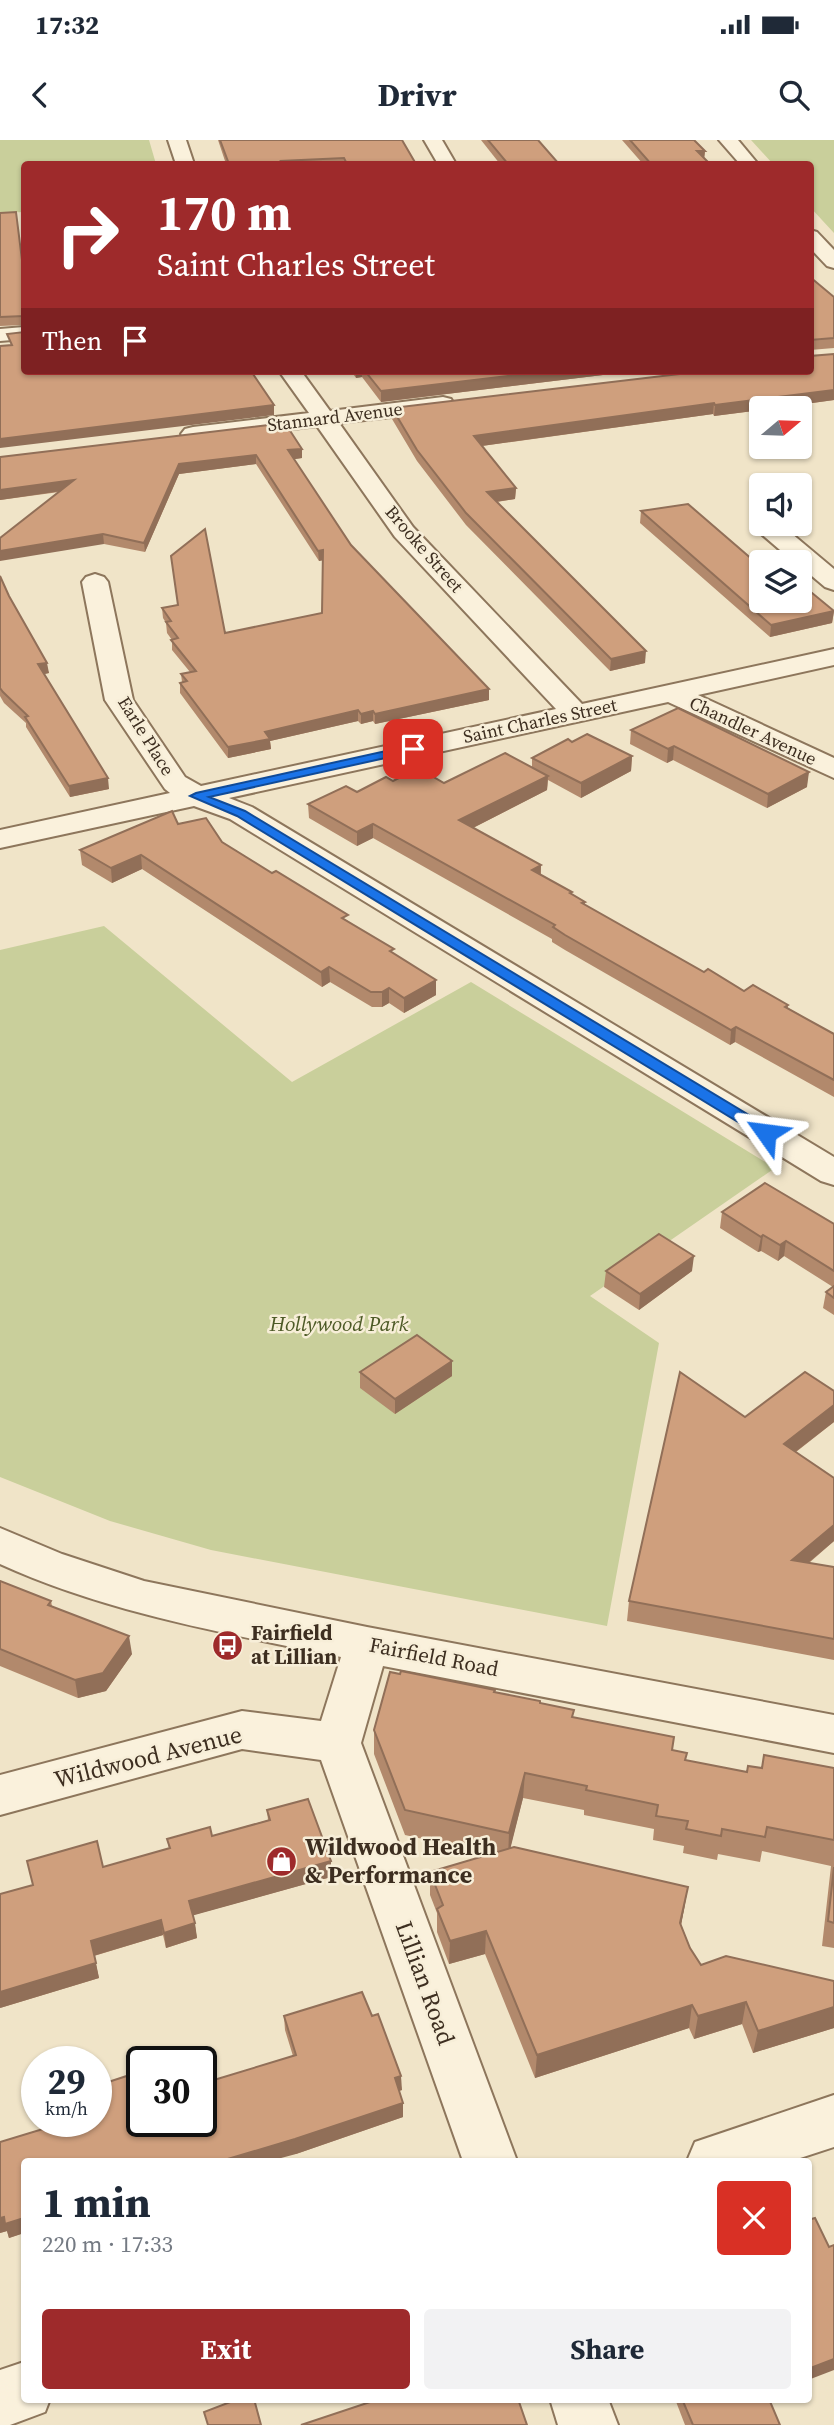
<!DOCTYPE html>
<html lang="en">
<head>
<meta charset="utf-8">
<style>
	:root { --surface:#fff; --page:#f2f2f3; --text:#1f2937; --muted:#747a83; --accent:#9e2a2b }
	body { margin:0; font-family:"Source Serif 4",serif; background:var(--page); color:var(--text); height:100vh; display:flex; flex-direction:column; font-size:26px; white-space:nowrap }
	* { box-sizing:border-box; margin:0 }
	p { font-size:23px; color:var(--muted) }
	.icon { flex:none; width:38px; height:38px; fill:none; stroke:currentColor; stroke-width:2; stroke-linecap:round; stroke-linejoin:round }
	.map { position:relative; flex:1; overflow:hidden }
	.details { position:absolute; left:21px; top:2018px; width:791px; height:245px; display:flex; flex-direction:column; background:var(--surface); border-radius:7px; box-shadow:0 2px 5px #0004 }
	.details>* { flex:none }
	.banner { position:absolute; left:21px; top:21px; width:793px; height:214px; border-radius:7px; box-shadow:0 2px 5px #0004; background:#9e2a2b; color:#fff; overflow:hidden }
	.needle { width:46px; rotate:71deg }
	.buttons { position:absolute; left:749px; top:256px; display:grid; gap:14px }
	.buttons a { display:grid; place-items:center; width:63px; height:63px; border-radius:7px; background:var(--surface); box-shadow:0 2px 5px #0004; font-size:35px }
	.speed { position:absolute; left:21px; top:1906px; display:flex; gap:14px; font-size:35px; font-weight:700; text-align:center }
	.speed>* { display:grid; place-content:center; width:91px; height:91px; border-radius:50%; background:var(--surface); box-shadow:0 2px 5px #0004; line-height:1 }
	.speed small { font-size:18px; font-weight:400 }
	.speed .limit { border:4px solid #111; border-radius:10px; background:#fff; color:#111 }
	.pin { position:absolute; display:grid; place-items:center; width:60px; height:60px; color:#fff; margin:-30px; border-radius:14px; box-shadow:0 4px 10px #0006 }
	.me { position:absolute; width:77px; margin:-38px; rotate:301deg; stroke-linejoin:round; filter:drop-shadow(0 0 5px #0008) }
	.turn { display:flex; align-items:center; gap:24px; height:147px; padding:0 21px; font-size:32px }
	.turn .icon { width:91px; height:91px; stroke-width:2.5 }
	.turn b { display:block; font-size:49px; line-height:60px }
	.then { display:flex; align-items:center; height:66px; padding:0 21px; background:#0003; gap:14px; font-size:26px }
	.round { display:grid; place-items:center; flex:none; width:74px; height:74px; border-radius:7px; background:var(--page) }
	.headline { display:flex; align-items:center; justify-content:space-between; height:119px; padding:0 21px }
	h1 { font-size:42px; font-weight:700; line-height:52px }
	.button { display:flex; gap:14px; margin-top:auto; padding:14px 21px }
	.button a { flex:1; height:80px; border-radius:7px; background:var(--accent); color:#fff; font-size:28px; font-weight:700; line-height:80px; text-align:center }
	.button a+a { background:var(--page); color:var(--text) }
	.status { display:flex; justify-content:space-between; align-items:center; height:49px; padding:0 35px; background:var(--surface); direction:ltr }
	.status svg { height:19px; fill:currentColor }
	header { display:flex; justify-content:space-between; align-items:center; height:91px; padding:0 21px; background:var(--surface); font-size:32px; font-weight:700 }
	.map>svg:first-child { display:block }
	.green { fill:#c9cf9b }
	.lines { fill:none; stroke-linecap:round; stroke-linejoin:round }
	.minor-casing { stroke:#8d765c; stroke-width:4 }
	.minor { fill:#faf1dc; fill-rule:evenodd }
	.wall { fill:#b2896c }
	.shaded-wall { fill:#916f58 }
	.building { fill:#cf9f7d; stroke:#916f58; stroke-width:2 }
	.route { fill:#1a73e8; stroke:#114b97; stroke-width:2 }
	.labels { text-anchor:middle; stroke-width:5; stroke-linejoin:round; paint-order:stroke }
	.far-street-label { font-size:18px; fill:#3d2e20; stroke:#f7eed8 }
	.park-label { font-size:21px; font-style:italic; fill:#4d5a26; stroke:#f7eed8 }
	.poi-label { font-size:21px; font-weight:bold; fill:#3d2e20; stroke:#f7eed8; text-anchor:start }
	.street-label { font-size:21px; fill:#3d2e20; stroke:#f7eed8 }
	.near-street-label { font-size:24px; fill:#3d2e20; stroke:#f7eed8 }
	.near-poi-label { font-size:24px; font-weight:bold; fill:#3d2e20; stroke:#f7eed8; text-anchor:start }
</style>
</head>
<body>
<div class="status"><b>17:32</b><svg viewBox="0 0 49 12"><path d="M0 12V9h3v3zM5 12V6h3v6zM10 12V3h3v9zM15 12V0h3v12zM26 1h20v11H26zM47 4h2v5h-2z"/></svg></div>
<header><svg class="icon" aria-label="back" viewBox="0 0 24 24"><path d="M15 5l-7 7 7 7"/></svg>Drivr<svg class="icon" aria-label="search" viewBox="0 0 24 24"><circle cx="10" cy="10" r="6"/><path d="M15 15l6 6"/></svg></header>
<div class="map">
<svg width="834" height="2285" viewBox="0 0 834 2285">
	<rect width="100%" height="100%" fill="#f0e4c8"/>
	<g class="green">
		<polygon points="0,0 149,0 156,24 24,24 24,72 0,73"/>
		<polygon points="751,0 834,0 834,93 810,67 810,24 773,24"/>
		<polygon points="104,786 292,942 471,842 775,1028 590,1156 659,1203 607,1486 211,1410 110,1381 0,1337 0,810"/>
	</g>
	<g class="lines">
		<defs>
			<g id="minor">
				<polygon points="168,0 186,0 194,24 176,24"/>
				<polygon points="424,0 442,0 456,24 438,24"/>
				<polygon points="719,0 738,0 758,24 740,24"/>
				<polygon points="810,90 817,92 834,110 834,128 827,126 810,108"/>
				<polygon points="24,187 24,199 0,201 0,189"/>
				<polygon points="279,231 301,231 330,271 443,257 451,259 454,264 451,269 443,271 339,283 413,387 582,564 834,509 834,525 698,555 834,618 834,638 668,562 229,658 252,667 834,1017 834,1045 821,1041 230,679 194,666 0,708 0,690 170,653 165,649 105,560 82,442 86,437 95,434 104,437 108,442 133,560 185,637 201,646 556,569 395,397 317,286 193,301 185,299 181,294 185,289 193,287 309,273"/>
				<polygon points="761,381 779,383 834,429 834,450 825,447 800,426 800,422 794,422 759,392 756,387"/>
				<path d="M0 1388 62 1414 144 1441 367 1487 834 1575V1613L383 1526 361 1603 517 2021H463L321 1620 242 1609 0 1675V1635L242 1571 321 1581 341 1517C225 1493 108 1473 0 1424Z"/>
				<polygon points="834,1955 834,2007 791,2021 687,2021 695,2002"/>
				<polygon points="24,2222 24,2259 50,2259 45,2272 10,2285 0,2285 0,2230"/>
				<polygon points="550,2259 608,2259 618,2285 558,2285"/>
			</g>
		</defs>
		<use href="#minor" class="minor-casing"/>
		<use href="#minor" class="minor"/>
	</g>
	<g class="wall">
		<polygon points="218,0 402,0 416,24 226,24"/>
		<polygon points="481,0 538,0 559,24 500,24"/>
		<polygon points="622,0 694,0 705,11 704,18 710,24 643,24"/>
		<polygon points="0,73 24,136 24,185 0,186"/>
		<polygon points="810,127 812,129 811,138 834,157 834,208 810,210"/>
		<polygon points="834,214 834,260 776,268 761,268 761,270 714,276 713,274 482,306 516,348 515,359 497,362 645,523 610,531 466,385 417,321 392,279 392,268 705,231"/>
		<polygon points="346,231 636,231 381,262 362,237 356,238 352,232 348,233"/>
		<polygon points="302,309 302,318 294,319 351,405 489,560 375,584 373,581 361,584 358,581 270,601 271,609 228,618 180,553 180,543 182,542 181,534 190,532 172,510 172,500 167,493 166,483 163,478 162,468 178,465 171,416 225,493 322,473 323,420 319,421 256,324 179,334 145,412 104,404 59,352 0,360 0,317"/>
		<polygon points="641,371 761,460 834,471 832,483 770,497 640,383"/>
		<polygon points="0,436 9,456 49,533 44,534 109,649 70,657 26,587 26,583 4,563 0,556"/>
		<polygon points="631,590 807,647 767,668 673,620 667,623 630,604"/>
		<polygon points="572,602 632,616 631,631 581,658 548,640 547,650 473,688 541,725 541,735 585,762 585,765 704,832 744,851 788,865 788,868 834,894 834,957 735,902 730,905 565,810 552,802 552,799 373,698 357,706 309,678 308,664 357,652 393,641 444,643 532,627 532,618"/>
		<polygon points="178,684 222,702 348,781 394,814 436,855 404,873 389,863 382,867 372,867 330,842 322,847 142,729 112,743 82,725 80,710"/>
		<polygon points="722,1072 834,1084 834,1175 823,1168 826,1152 833,1147 784,1116 778,1121 761,1111 758,1112 720,1088"/>
		<polygon points="606,1131 692,1131 639,1170 604,1147"/>
		<polygon points="452,1221 452,1236 395,1274 360,1248 360,1232"/>
		<polygon points="745,1277 834,1282 796,1312 834,1338 834,1401 809,1423 834,1427 834,1520 627,1481 629,1461"/>
		<polygon points="0,1441 51,1461 52,1466 132,1514 106,1551 78,1558 0,1526"/>
		<polygon points="495,1552 540,1563 573,1577 672,1610 686,1620 747,1632 762,1628 834,1628 834,1808 822,1806 831,1726 762,1711 760,1722 718,1714 717,1720 683,1713 684,1706 653,1700 654,1689 584,1675 584,1670 523,1658 510,1708 688,1747 681,1785 690,1808 701,1825 834,1841 834,1888 753,1913 742,1884 694,1899 689,1888 535,1938 485,1814 449,1824 437,1792 437,1773 430,1755 430,1732 491,1714 405,1695 374,1614 374,1590"/>
		<polygon points="267,1670 331,1737 193,1775 197,1798 166,1808 163,1795 94,1816 99,1838 0,1868 103,1727 169,1709 167,1699 212,1696 268,1680"/>
		<polygon points="284,1876 402,1950 399,1951 403,1977 296,2014 24,2021 24,2093 9,2098 7,2091 0,2093 0,2002 65,1982 65,1981 142,1981 204,1943 293,1916 285,1890"/>
		<polygon points="675,2259 769,2259 780,2285 685,2285"/>
	</g>
	<g class="shaded-wall">
		<polygon points="697,11 705,11 704,20"/>
		<polygon points="356,231 362,231 362,237 356,238"/>
		<polygon points="550,231 636,231 381,262 381,251"/>
		<polygon points="834,250 834,260 776,268 761,268 761,270 714,276 715,265"/>
		<polygon points="714,263 713,274 474,307 474,296"/>
		<polygon points="274,265 274,275 0,308 0,299"/>
		<polygon points="302,309 302,318 289,320 288,310"/>
		<polygon points="256,315 256,324 179,334 145,412 144,403 179,324"/>
		<polygon points="74,340 75,349 0,360 0,350"/>
		<polygon points="516,348 515,359 487,363 487,352"/>
		<polygon points="103,394 104,404 0,421 0,411"/>
		<polygon points="323,410 324,420 319,421 318,411"/>
		<polygon points="834,471 832,483 770,497 771,485"/>
		<polygon points="646,511 645,523 610,531 611,519"/>
		<polygon points="47,523 49,533 40,535 38,524"/>
		<polygon points="489,549 489,560 375,584 375,574"/>
		<polygon points="358,570 358,581 270,601 271,609 228,618 228,607 265,592"/>
		<polygon points="373,571 373,581 361,584 361,574"/>
		<polygon points="674,606 673,620 667,623 668,609"/>
		<polygon points="632,616 631,631 581,658 581,643"/>
		<polygon points="809,632 807,647 767,668 768,654"/>
		<polygon points="548,636 547,650 459,695 459,680"/>
		<polygon points="108,638 109,649 70,657 69,646"/>
		<polygon points="373,684 373,698 357,706 357,692"/>
		<polygon points="141,715 142,729 112,743 111,728"/>
		<polygon points="541,725 540,740 532,730"/>
		<polygon points="329,827 330,842 322,847 321,832"/>
		<polygon points="436,840 436,855 404,873 404,858"/>
		<polygon points="389,848 389,863 382,867 382,852"/>
		<polygon points="736,887 735,902 730,905 731,890"/>
		<polygon points="763,1095 761,1111 758,1112 761,1097"/>
		<polygon points="786,1101 784,1116 778,1121 780,1105"/>
		<polygon points="694,1116 692,1131 639,1170 640,1154"/>
		<polygon points="452,1221 452,1236 395,1274 395,1259"/>
		<polygon points="834,1265 834,1282 781,1323 784,1304"/>
		<polygon points="834,1385 834,1401 789,1439 792,1420"/>
		<polygon points="129,1496 132,1514 106,1551 78,1558 75,1540"/>
		<polygon points="525,1633 523,1658 508,1718 509,1693"/>
		<polygon points="331,1721 331,1737 191,1776 189,1761"/>
		<polygon points="688,1747 684,1770 677,1805 680,1783"/>
		<polygon points="161,1780 163,1795 93,1816 91,1801"/>
		<polygon points="195,1783 197,1798 166,1808 164,1793"/>
		<polygon points="486,1791 485,1814 449,1824 450,1801"/>
		<polygon points="96,1823 99,1838 0,1868 0,1852"/>
		<polygon points="746,1862 742,1884 694,1899 698,1876"/>
		<polygon points="692,1865 689,1888 535,1938 537,1915"/>
		<polygon points="834,1867 834,1888 753,1913 758,1891"/>
		<polygon points="401,1936 402,1950 395,1952 395,1938"/>
		<polygon points="403,1963 403,1977 296,2014 270,2021 221,2021"/>
		<polygon points="4,2077 24,2078 24,2093 9,2098 7,2091 0,2093 0,2078"/>
		<polygon points="834,2219 834,2230 808,2240 808,2229"/>
	</g>
	<g class="building">
		<polygon points="220,0 402,0 416,24 347,24 344,18 281,21 283,24 229,24"/>
		<polygon points="488,0 538,0 559,24 508,24"/>
		<polygon points="630,0 694,0 705,11 697,11 710,24 651,24"/>
		<polygon points="16,72 24,136 24,176 0,177 0,73"/>
		<polygon points="810,137 834,157 834,198 810,200"/>
		<polygon points="24,192 24,231 251,231 274,265 0,299 0,206 12,205 7,194"/>
		<polygon points="834,214 834,250 715,265 714,263 474,296 516,348 487,352 646,511 611,519 466,373 417,310 392,268 705,231 810,231 810,216"/>
		<polygon points="365,231 550,231 381,251"/>
		<polygon points="285,283 302,309 288,310 351,405 489,549 375,574 373,571 361,574 358,570 265,592 270,599 228,607 180,543 187,541 181,534 196,531 171,500 178,498 166,482 171,481 162,468 178,465 171,416 205,389 225,493 322,473 323,410 318,411 256,315 179,324 144,403 103,394 0,411 0,398 74,340 0,350 0,317"/>
		<polygon points="688,364 761,427 761,460 800,460 800,443 834,471 771,485 641,371"/>
		<polygon points="0,436 9,456 47,523 38,524 108,638 69,646 25,577 28,576 3,552 0,548"/>
		<polygon points="678,568 809,632 768,654 674,606 668,609 631,590"/>
		<polygon points="587,594 632,616 581,643 532,618 568,599 572,602"/>
		<polygon points="505,613 548,636 459,680 541,725 532,730 572,752 570,753 585,762 582,763 704,832 708,829 744,851 753,845 788,865 785,867 834,894 834,940 736,887 731,890 565,795 553,787 555,785 373,684 357,692 308,664 346,646 357,652 386,637 393,641 418,628 444,643"/>
		<polygon points="172,671 178,684 206,678 222,702 272,733 276,731 348,775 342,778 394,809 390,811 436,840 404,858 389,848 382,852 371,852 329,827 321,832 141,715 111,728 80,710"/>
		<polygon points="765,1043 834,1084 834,1131 786,1101 780,1105 763,1095 761,1097 722,1072"/>
		<polygon points="659,1094 694,1116 640,1154 606,1131"/>
		<polygon points="834,1146 834,1158 826,1152"/>
		<polygon points="417,1195 452,1221 395,1259 360,1232"/>
		<polygon points="680,1232 745,1277 805,1232 834,1251 834,1265 784,1304 834,1338 834,1385 792,1420 834,1427 834,1499 629,1461"/>
		<polygon points="0,1441 51,1461 48,1465 129,1496 103,1533 75,1540 0,1509"/>
		<polygon points="401,1531 495,1550 494,1552 540,1561 540,1563 574,1570 572,1577 674,1597 672,1610 687,1613 685,1620 747,1632 748,1626 762,1628 764,1615 834,1628 834,1700 767,1687 765,1697 722,1689 721,1696 686,1689 688,1681 656,1676 658,1665 586,1650 587,1646 525,1633 509,1693 405,1670 374,1590 390,1532 400,1534"/>
		<polygon points="308,1659 331,1721 189,1761 195,1783 164,1793 161,1780 91,1801 96,1823 0,1852 0,1754 33,1745 27,1721 97,1701 103,1727 170,1708 167,1699 210,1687 212,1696 270,1680 267,1670"/>
		<polygon points="514,1707 688,1747 680,1783 690,1808 701,1825 726,1816 834,1841 834,1867 758,1891 746,1862 698,1876 692,1865 537,1915 486,1791 450,1801 437,1769 443,1765 430,1732"/>
		<polygon points="834,1727 834,1783 828,1781"/>
		<polygon points="362,1852 372,1876 378,1874 401,1936 395,1938 403,1963 295,1999 221,2021 24,2021 24,2078 5,2084 4,2077 0,2078 0,2002 66,1982 65,1981 96,1981 96,1946 142,1931 142,1981 201,1981 201,1937 204,1943 296,1915 284,1876"/>
		<polygon points="815,2078 829,2107 834,2105 834,2219 808,2229 808,2080"/>
		<polygon points="238,2259 254,2259 261,2285 208,2285 204,2272"/>
		<polygon points="379,2259 518,2259 527,2285 301,2285"/>
		<polygon points="682,2259 769,2259 780,2285 693,2285"/>
	</g>
	<polygon class="route" points="413,605 419,609 417,611 209,657 245,671 772,989 774,993 772,996 761,996 237,676 190,656 196,653"/>
	<defs>
		<symbol id="bus-disc" viewBox="-11 -11 22 22"><circle r="9.5" fill="#9e2a2b" stroke="#f7eed8"/><path d="M-5-6H5V4H4V6H2V4H-2V6H-4V4H-5ZM-3.5-4V0h7V-4ZM-3.5 1.2v1.5H-2V1.2ZM2 1.2v1.5H3.5V1.2Z" fill="#fff"/></symbol>
		<symbol id="shop-disc" viewBox="-11 -11 22 22"><circle r="9.5" fill="#9e2a2b" stroke="#f7eed8"/><path d="M-5-2.5h2.3a2.7 3.5 0 0 1 5.4 0H5L5.5 6h-11ZM-1.5-2.5h3a1.5 2.3 0 0 0-3 0Z" fill="#fff"/></symbol>
	</defs>
	<g fill-rule="evenodd">
		<use href="#bus-disc" x="210" y="1488" width="35" height="35"/>
		<use href="#shop-disc" x="264" y="1704" width="35" height="35"/>
	</g>
	<g class="labels">
		<g class="far-street-label">
			<text transform="translate(335 277) rotate(-7)" y="6">Stannard Avenue</text>
			<text transform="translate(424 409) rotate(49)" y="6">Brooke Street</text>
			<text transform="translate(540 581) rotate(-12)" y="6">Saint Charles Street</text>
			<text transform="translate(753 591) rotate(25)" y="6">Chandler Avenue</text>
			<text transform="translate(146 596) rotate(58)" y="6">Earle Place</text>
		</g>
		<g class="park-label">
			<text x="339" y="1191">Hollywood Park</text>
		</g>
		<g class="poi-label">
			<text x="251" y="1500">Fairfield<tspan x="251" dy="24">at Lillian</tspan></text>
		</g>
		<g class="street-label">
			<text transform="translate(434 1517) rotate(11)" y="7">Fairfield Road</text>
		</g>
		<g class="near-street-label">
			<text transform="translate(148 1617) rotate(-14)" y="8">Wildwood Avenue</text>
			<text transform="translate(425 1843) rotate(70)" y="8">Lillian Road</text>
		</g>
		<g class="near-poi-label">
			<text x="305" y="1715">Wildwood Health<tspan x="305" dy="28">&amp; Performance</tspan></text>
		</g>
	</g>
</svg>
<div class="buttons">
<a><svg class="needle" viewBox="-14 -14 28 28"><path d="M0-13l5 13h-10z" fill="#e53935"/><path d="M0 13l5-13h-10z" fill="#747a83"/></svg></a>
<a><svg class="icon" aria-label="sound" viewBox="0 0 24 24"><path d="M4 9h4l5-4v14l-5-4H4zM17 9q2 3 0 6"/></svg></a>
<a><svg class="icon" aria-label="layers" viewBox="0 0 24 24"><path d="M12 4l9 5-9 5-9-5zM3 14l9 5 9-5"/></svg></a>
</div>
<div class="speed"><div>29<small>km/h</small></div><div class="limit">30</div></div>
<div class="pin" style="left:413px;top:609px;background:#d93025"><svg class="icon" aria-label="arrive" viewBox="0 0 24 24"><path d="M6 21V4h12l-3 4 3 4H6"/></svg></div>
<svg class="me" style="left:766px;top:993px" viewBox="-20 -20 40 40"><path d="M0-17L14 15 0 8-14 15z" fill="#1a73e8" stroke="#fff" stroke-width="4"/></svg>
<div class="banner">
<div class="turn"><svg class="icon" aria-label="right" viewBox="0 0 24 24"><path d="M7 20v-9h11M14 6l5 5-5 5"/></svg><div><b>170 m</b>Saint Charles Street</div></div>
<div class="then">Then<svg class="icon" aria-label="arrive" viewBox="0 0 24 24"><path d="M6 21V4h12l-3 4 3 4H6"/></svg></div>
</div>
<section class="details">
<div class="headline"><div><h1>1 min</h1><p>220 m · 17:33</p></div><a class="round" style="background:#d93025;color:#fff"><svg class="icon" aria-label="close" viewBox="0 0 24 24"><path d="M6 6l12 12M18 6L6 18"/></svg></a></div>
<div class="button"><a>Exit</a><a>Share</a></div>
</section>
</div>
</body>
</html>
